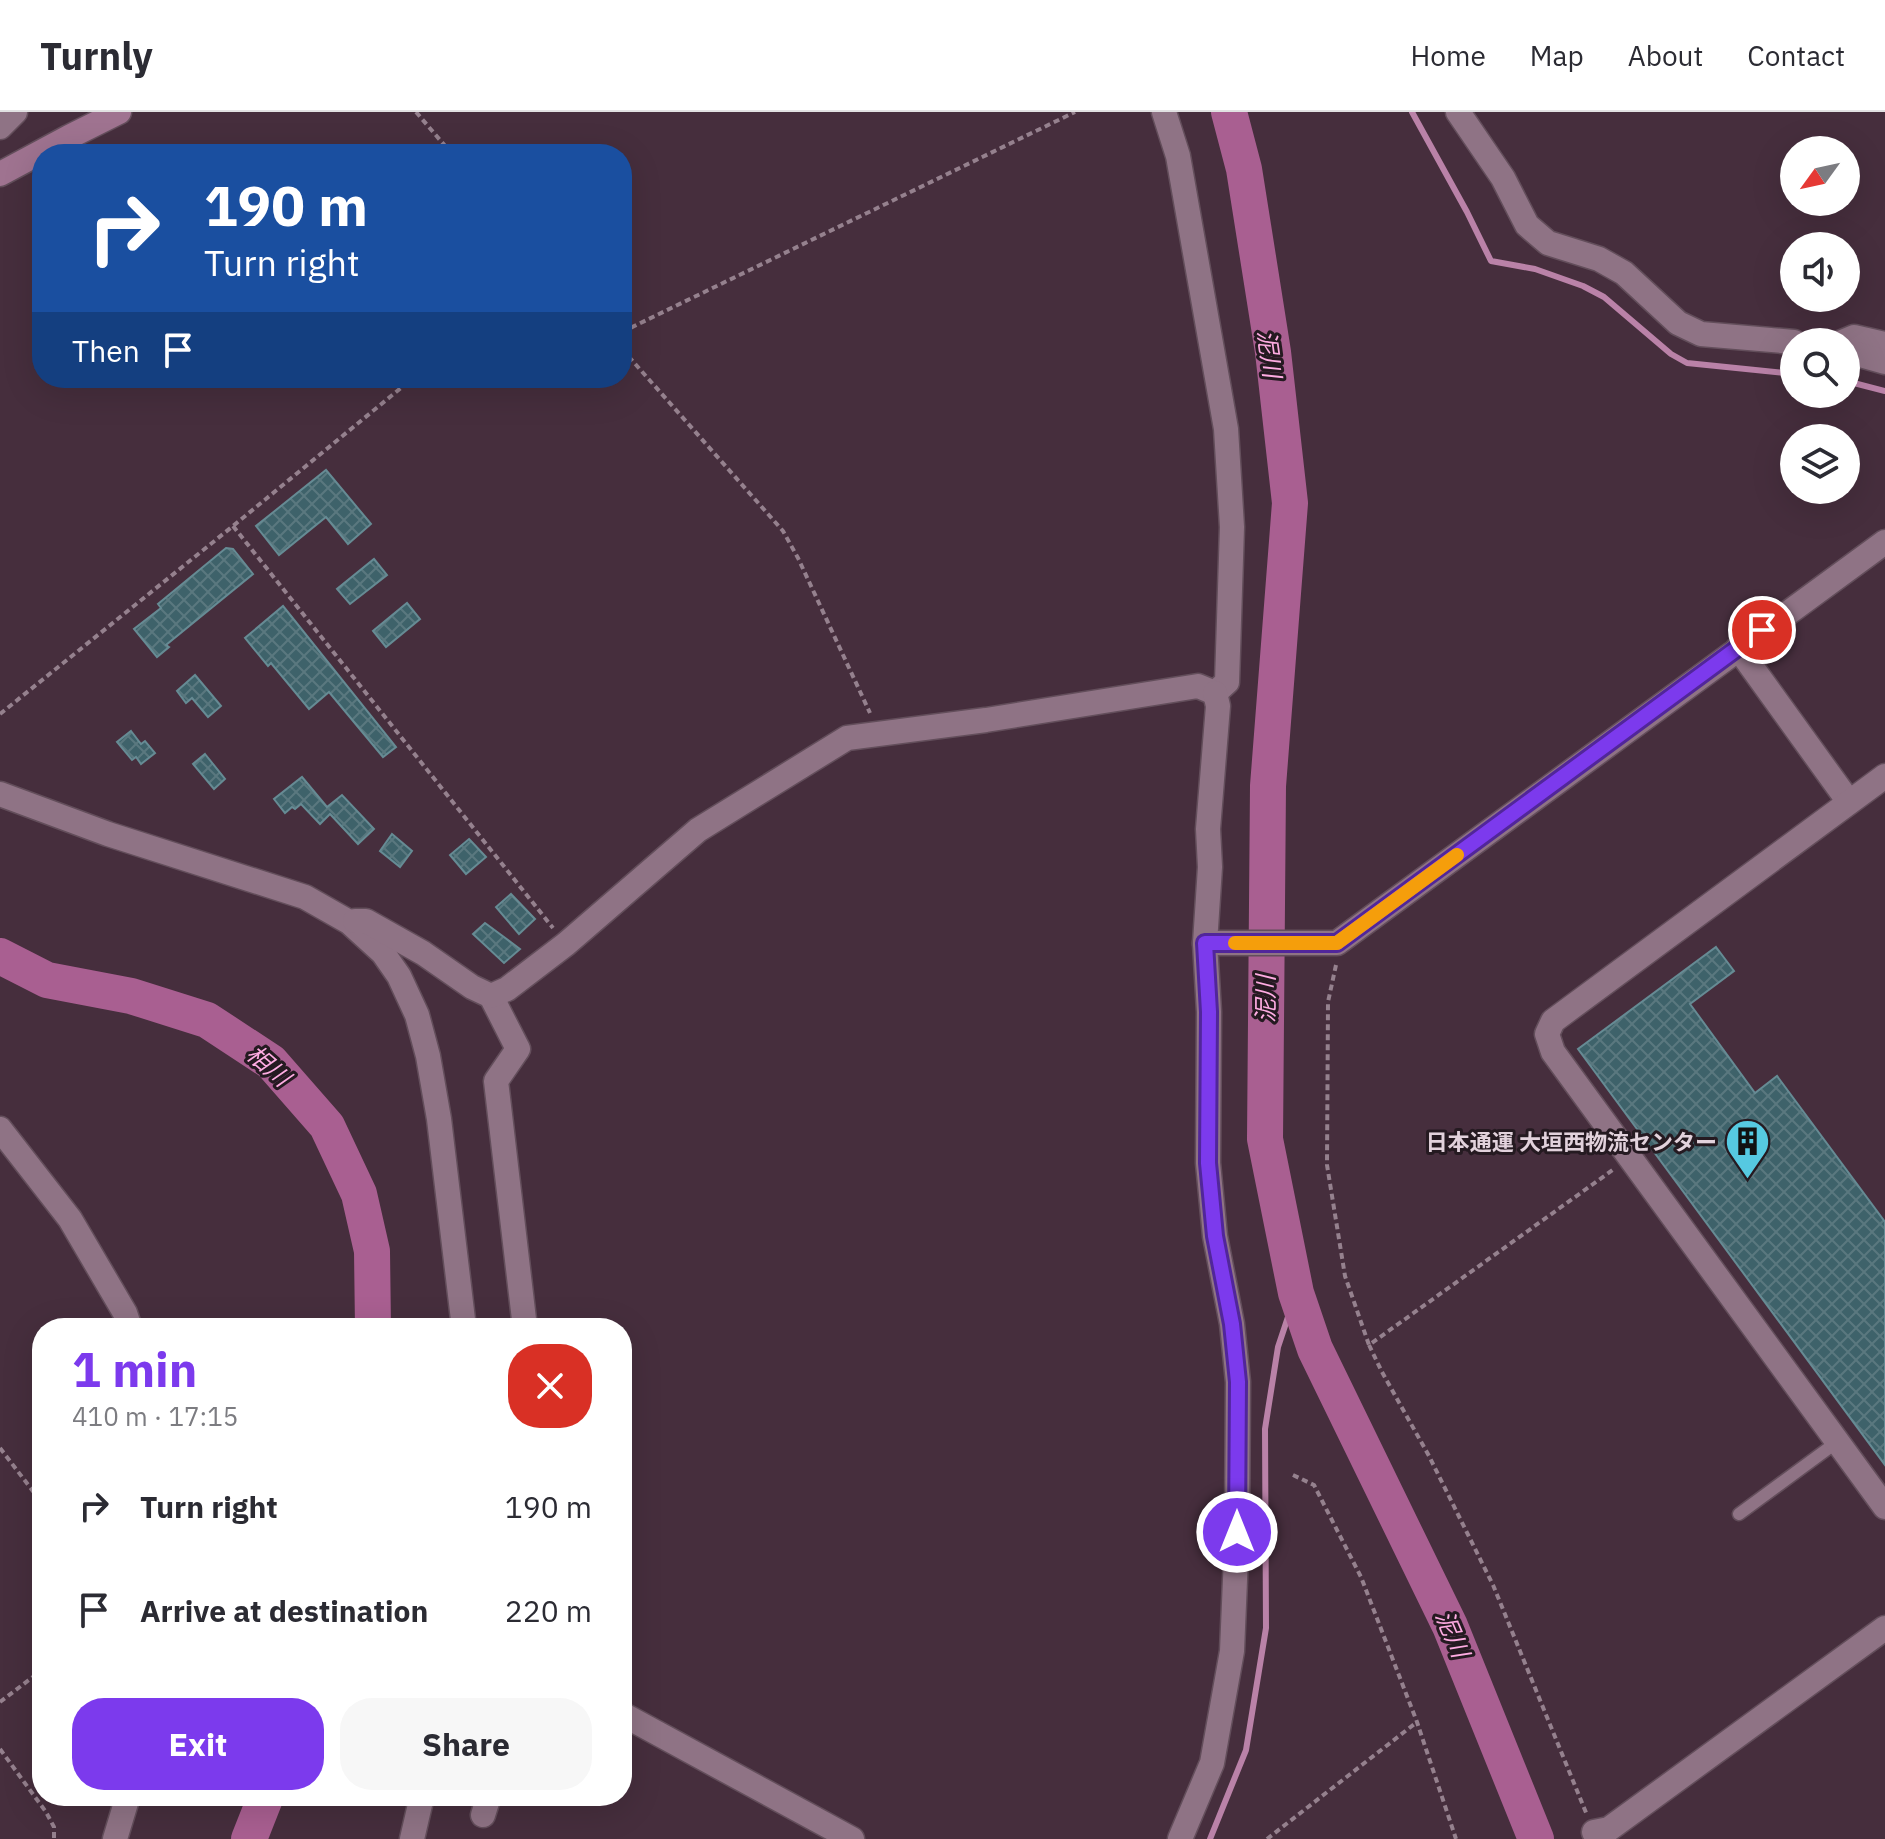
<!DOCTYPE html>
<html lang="en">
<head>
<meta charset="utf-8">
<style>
	:root { --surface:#fff; --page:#f7f7f7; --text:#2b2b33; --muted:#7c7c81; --line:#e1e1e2; --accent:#7c3aed }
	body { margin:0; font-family:"IBM Plex Sans","Noto Sans JP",sans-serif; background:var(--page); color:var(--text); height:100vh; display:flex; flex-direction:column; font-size:30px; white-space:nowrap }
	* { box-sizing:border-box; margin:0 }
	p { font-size:26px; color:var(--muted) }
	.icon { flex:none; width:44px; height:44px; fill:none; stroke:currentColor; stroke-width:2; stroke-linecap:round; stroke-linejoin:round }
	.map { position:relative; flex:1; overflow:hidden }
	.drawer { position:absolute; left:32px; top:1206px; width:600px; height:488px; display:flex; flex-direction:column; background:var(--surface); border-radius:32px; box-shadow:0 8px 32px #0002 }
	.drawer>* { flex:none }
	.banner { position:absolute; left:32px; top:32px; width:600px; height:244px; border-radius:32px; box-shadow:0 8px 32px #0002; background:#1a4fa0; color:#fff; overflow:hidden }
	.needle { width:52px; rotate:237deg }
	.buttons { position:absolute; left:1780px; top:24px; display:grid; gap:16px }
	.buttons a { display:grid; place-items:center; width:80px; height:80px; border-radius:50%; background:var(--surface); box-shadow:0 8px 32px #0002; font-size:40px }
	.pin { position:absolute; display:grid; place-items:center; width:68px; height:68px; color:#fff; margin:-34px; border:4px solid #fff; border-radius:50%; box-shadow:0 2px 8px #0007 }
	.me { position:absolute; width:88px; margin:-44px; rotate:0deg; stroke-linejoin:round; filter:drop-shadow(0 0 6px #0008) }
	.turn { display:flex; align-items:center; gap:28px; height:168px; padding:0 40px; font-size:36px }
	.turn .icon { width:104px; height:104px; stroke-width:2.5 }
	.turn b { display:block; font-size:56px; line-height:68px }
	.then { display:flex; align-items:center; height:76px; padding:0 40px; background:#0003; gap:16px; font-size:30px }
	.round { display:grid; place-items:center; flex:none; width:84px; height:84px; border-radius:32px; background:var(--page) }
	.headline { display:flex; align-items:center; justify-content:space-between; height:136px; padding:0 40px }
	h1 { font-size:48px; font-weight:800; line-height:60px; color:var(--accent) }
	.primary-button { display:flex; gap:16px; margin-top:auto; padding:16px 40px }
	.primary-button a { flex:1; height:92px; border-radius:32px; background:var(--accent); color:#fff; font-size:32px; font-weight:800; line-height:92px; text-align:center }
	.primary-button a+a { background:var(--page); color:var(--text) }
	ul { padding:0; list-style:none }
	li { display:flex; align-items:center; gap:24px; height:104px; padding:0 40px }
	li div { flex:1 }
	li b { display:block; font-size:30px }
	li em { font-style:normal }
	header { display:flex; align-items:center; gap:48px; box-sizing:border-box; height:112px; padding:0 40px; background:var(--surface); border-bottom:2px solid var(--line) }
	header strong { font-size:38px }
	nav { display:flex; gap:44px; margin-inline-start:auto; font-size:28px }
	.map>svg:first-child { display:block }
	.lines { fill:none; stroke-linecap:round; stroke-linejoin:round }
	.stream { stroke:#ba82a8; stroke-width:6 }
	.river { stroke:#a95f91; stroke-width:36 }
	.building { fill:url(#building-cross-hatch); stroke:#668b94; stroke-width:2 }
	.lane-casing { stroke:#634e5b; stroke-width:15 }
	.street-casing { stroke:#634e5b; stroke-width:27 }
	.secondary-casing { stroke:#634e5b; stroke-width:27 }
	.path { stroke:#95818e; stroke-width:4; stroke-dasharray:6 4; stroke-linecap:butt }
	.lane { stroke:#8f7385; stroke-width:12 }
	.street { stroke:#8f7385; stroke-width:24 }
	.secondary { stroke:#9f7390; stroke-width:24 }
	.route-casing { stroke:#51269a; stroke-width:20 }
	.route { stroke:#7c3aed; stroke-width:14 }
	.slow { stroke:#f59e0b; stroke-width:14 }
	.labels { text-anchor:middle; stroke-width:6; stroke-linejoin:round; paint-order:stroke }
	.poi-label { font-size:22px; font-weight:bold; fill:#e2d2dc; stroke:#251a21; text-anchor:end }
	.water-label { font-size:24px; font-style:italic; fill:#feace2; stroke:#251a21 }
</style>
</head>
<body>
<header>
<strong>Turnly</strong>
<nav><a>Home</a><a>Map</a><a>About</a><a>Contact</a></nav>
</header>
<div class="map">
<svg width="1885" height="1727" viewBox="0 0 1885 1727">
	<defs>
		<pattern id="building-cross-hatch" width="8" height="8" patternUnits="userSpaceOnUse" patternTransform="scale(2)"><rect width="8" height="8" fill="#3e626a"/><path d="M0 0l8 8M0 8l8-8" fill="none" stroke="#5a787f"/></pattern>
	</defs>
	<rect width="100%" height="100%" fill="#462e3d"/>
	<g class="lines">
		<g class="stream">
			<polyline points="1412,0 1467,100 1491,149 1535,157 1583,174 1604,185 1671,242 1687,251 1794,262"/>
			<polyline points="1846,269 1885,279"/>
			<polyline points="1210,1727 1246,1638 1266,1516 1265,1317 1278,1235 1296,1181"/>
		</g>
		<g class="river">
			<polyline points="1229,0 1244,57 1273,240 1290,391 1268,674 1265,1027 1296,1181 1315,1237 1450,1514 1536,1727"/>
			<polyline points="0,844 47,868 131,884 207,908 271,950 327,1014 359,1082 372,1139 373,1216"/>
			<polyline points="249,1727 266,1684"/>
		</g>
	</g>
	<g class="building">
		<polygon points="326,358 371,412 348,432 326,405 279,443 256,414"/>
		<polygon points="226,436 233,437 253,462 166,533 169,535 157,545 134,517 161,496 158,492"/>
		<polygon points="374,447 387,463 350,492 337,477"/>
		<polygon points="407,491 420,507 386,535 373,519"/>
		<polygon points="283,494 396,635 383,645 329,580 309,597 271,551 268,554 245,526"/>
		<polygon points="195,563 221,594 208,605 192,586 186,591 177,579"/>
		<polygon points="131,619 141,632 145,629 155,641 141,652 136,645 132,648 117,630"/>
		<polygon points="205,642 225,667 214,677 193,652"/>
		<polygon points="302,665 327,695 342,683 374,717 358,732 330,702 320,712 301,692 295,697 292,695 285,701 274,687"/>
		<polygon points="392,722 412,739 400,755 380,739"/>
		<polygon points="469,727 486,745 466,762 450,743"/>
		<polygon points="511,782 535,807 519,822 496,795"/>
		<polygon points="485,811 520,837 504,851 473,822"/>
		<polygon points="1716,835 1734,859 1690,892 1755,981 1777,964 1885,1110 1885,1353 1578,937"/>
	</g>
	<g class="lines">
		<defs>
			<polyline id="lane" points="1739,1402 1837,1330"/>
			<g id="street">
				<polyline points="1164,0 1178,44 1226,317 1232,415 1227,570 1215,581"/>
				<polyline points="1458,0 1503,66 1527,113 1548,131 1599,147 1624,161 1678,211 1701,222 1794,230"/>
				<polyline points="0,15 15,0"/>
				<polyline points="1842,230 1854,225 1885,232"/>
				<polyline points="1846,239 1885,250"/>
				<polyline points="1738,536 1849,690"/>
				<polyline points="1885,664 1553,909 1547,922 1553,940 1885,1395"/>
				<polyline points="0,682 108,722 305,785 349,810 383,841 399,864 417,903 428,944 439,1007 464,1216"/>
				<polyline points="355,809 366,809 423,841 472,875 491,884 518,937 496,969 525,1216"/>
				<polyline points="1205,831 1337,831 1885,430"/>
				<polyline points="491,884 507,877 566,832 698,718 847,626 986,608 1198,574 1215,581"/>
				<polyline points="0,1017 70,1107 125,1201 130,1216"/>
				<polyline points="622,1602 852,1727"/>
				<polyline points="483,1703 489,1684"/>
				<polyline points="1594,1720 1609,1717 1885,1516"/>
				<polyline points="115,1727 128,1684"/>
				<polyline points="412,1727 422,1684"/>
				<polyline points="1180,1727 1212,1651 1232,1539 1237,1420 1238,1270 1232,1212 1215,1124 1208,1051 1209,900 1205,831 1210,755 1208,717 1218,594 1215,581"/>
			</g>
			<polyline id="secondary" points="0,62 69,25 119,0"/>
		</defs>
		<use href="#lane" class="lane-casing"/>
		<use href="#street" class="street-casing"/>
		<use href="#secondary" class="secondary-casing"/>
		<g class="path">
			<polyline points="416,0 452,42"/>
			<polyline points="622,220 1075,0"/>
			<polyline points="622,237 783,419 798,446 870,601"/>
			<polyline points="233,414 553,816"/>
			<polyline points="0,602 233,414 413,266"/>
			<polyline points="1336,853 1328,890 1327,1053 1345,1164 1369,1233 1614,1057"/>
			<polyline points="1369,1233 1382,1260 1429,1344 1493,1473 1587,1703"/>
			<polyline points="0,1336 42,1391"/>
			<polyline points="1293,1363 1314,1373 1361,1465 1417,1610 1456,1727"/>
			<polyline points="0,1590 42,1558"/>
			<polyline points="0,1637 46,1700 54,1715 54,1727"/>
			<polyline points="1267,1727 1417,1610"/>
		</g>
		<use href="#lane" class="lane"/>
		<use href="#street" class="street"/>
		<use href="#secondary" class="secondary"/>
	</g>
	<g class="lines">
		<defs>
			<polyline id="route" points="1237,1420 1238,1270 1232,1212 1215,1124 1208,1051 1209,900 1205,831 1337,831 1762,518"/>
		</defs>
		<use href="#route" class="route-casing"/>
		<use href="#route" class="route"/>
		<polyline class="slow" points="1235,831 1337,831 1457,743"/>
	</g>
	<defs>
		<symbol id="building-pin" viewBox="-11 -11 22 30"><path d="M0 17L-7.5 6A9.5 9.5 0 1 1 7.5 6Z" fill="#56c9e1" stroke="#251a21"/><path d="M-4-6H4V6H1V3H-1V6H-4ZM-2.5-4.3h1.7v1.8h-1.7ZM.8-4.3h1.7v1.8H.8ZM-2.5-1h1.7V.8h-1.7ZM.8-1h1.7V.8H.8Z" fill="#111"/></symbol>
	</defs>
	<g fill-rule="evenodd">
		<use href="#building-pin" x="1722" y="1004" width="51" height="69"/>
	</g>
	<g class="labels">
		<g class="poi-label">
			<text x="1717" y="1038">日本通運 大垣西物流センター</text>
		</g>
		<g class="water-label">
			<text transform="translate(1269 242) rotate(82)" y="8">泥川</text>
			<text transform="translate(1266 887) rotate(-90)" y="8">泥川</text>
			<text transform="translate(268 954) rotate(41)" y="8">相川</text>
			<text transform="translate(1452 1522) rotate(67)" y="8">泥川</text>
		</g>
	</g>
</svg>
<div class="buttons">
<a><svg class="needle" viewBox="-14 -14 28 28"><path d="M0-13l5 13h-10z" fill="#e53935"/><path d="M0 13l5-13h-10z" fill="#7c7c81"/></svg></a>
<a><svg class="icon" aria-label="sound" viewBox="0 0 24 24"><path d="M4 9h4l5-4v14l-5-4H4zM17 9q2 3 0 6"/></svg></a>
<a><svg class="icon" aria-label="search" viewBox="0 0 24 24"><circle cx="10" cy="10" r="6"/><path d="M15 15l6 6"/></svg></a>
<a><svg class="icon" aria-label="layers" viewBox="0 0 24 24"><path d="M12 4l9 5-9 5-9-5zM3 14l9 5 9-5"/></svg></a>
</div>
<div class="pin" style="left:1762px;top:518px;background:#d93025"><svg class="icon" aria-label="arrive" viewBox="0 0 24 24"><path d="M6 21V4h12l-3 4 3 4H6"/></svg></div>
<svg class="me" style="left:1237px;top:1420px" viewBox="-20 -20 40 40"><circle r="17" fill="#7c3aed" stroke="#fff" stroke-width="3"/><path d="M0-11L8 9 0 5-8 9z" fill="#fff"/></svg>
<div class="banner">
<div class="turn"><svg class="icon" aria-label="right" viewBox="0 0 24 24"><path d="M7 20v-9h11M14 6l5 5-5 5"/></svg><div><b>190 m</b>Turn right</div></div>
<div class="then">Then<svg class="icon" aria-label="arrive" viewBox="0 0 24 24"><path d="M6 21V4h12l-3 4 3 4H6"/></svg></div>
</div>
<section class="drawer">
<div class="headline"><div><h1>1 min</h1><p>410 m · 17:15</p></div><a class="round" style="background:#d93025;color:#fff"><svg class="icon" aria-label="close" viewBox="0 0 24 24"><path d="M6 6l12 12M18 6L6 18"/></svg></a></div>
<ul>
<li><svg class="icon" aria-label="right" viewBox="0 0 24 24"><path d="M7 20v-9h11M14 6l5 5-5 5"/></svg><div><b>Turn right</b></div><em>190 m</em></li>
<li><svg class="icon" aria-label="arrive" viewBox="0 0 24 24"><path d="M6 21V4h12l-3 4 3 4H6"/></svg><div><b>Arrive at destination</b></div><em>220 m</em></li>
</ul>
<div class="primary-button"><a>Exit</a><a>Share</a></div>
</section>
</div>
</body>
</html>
